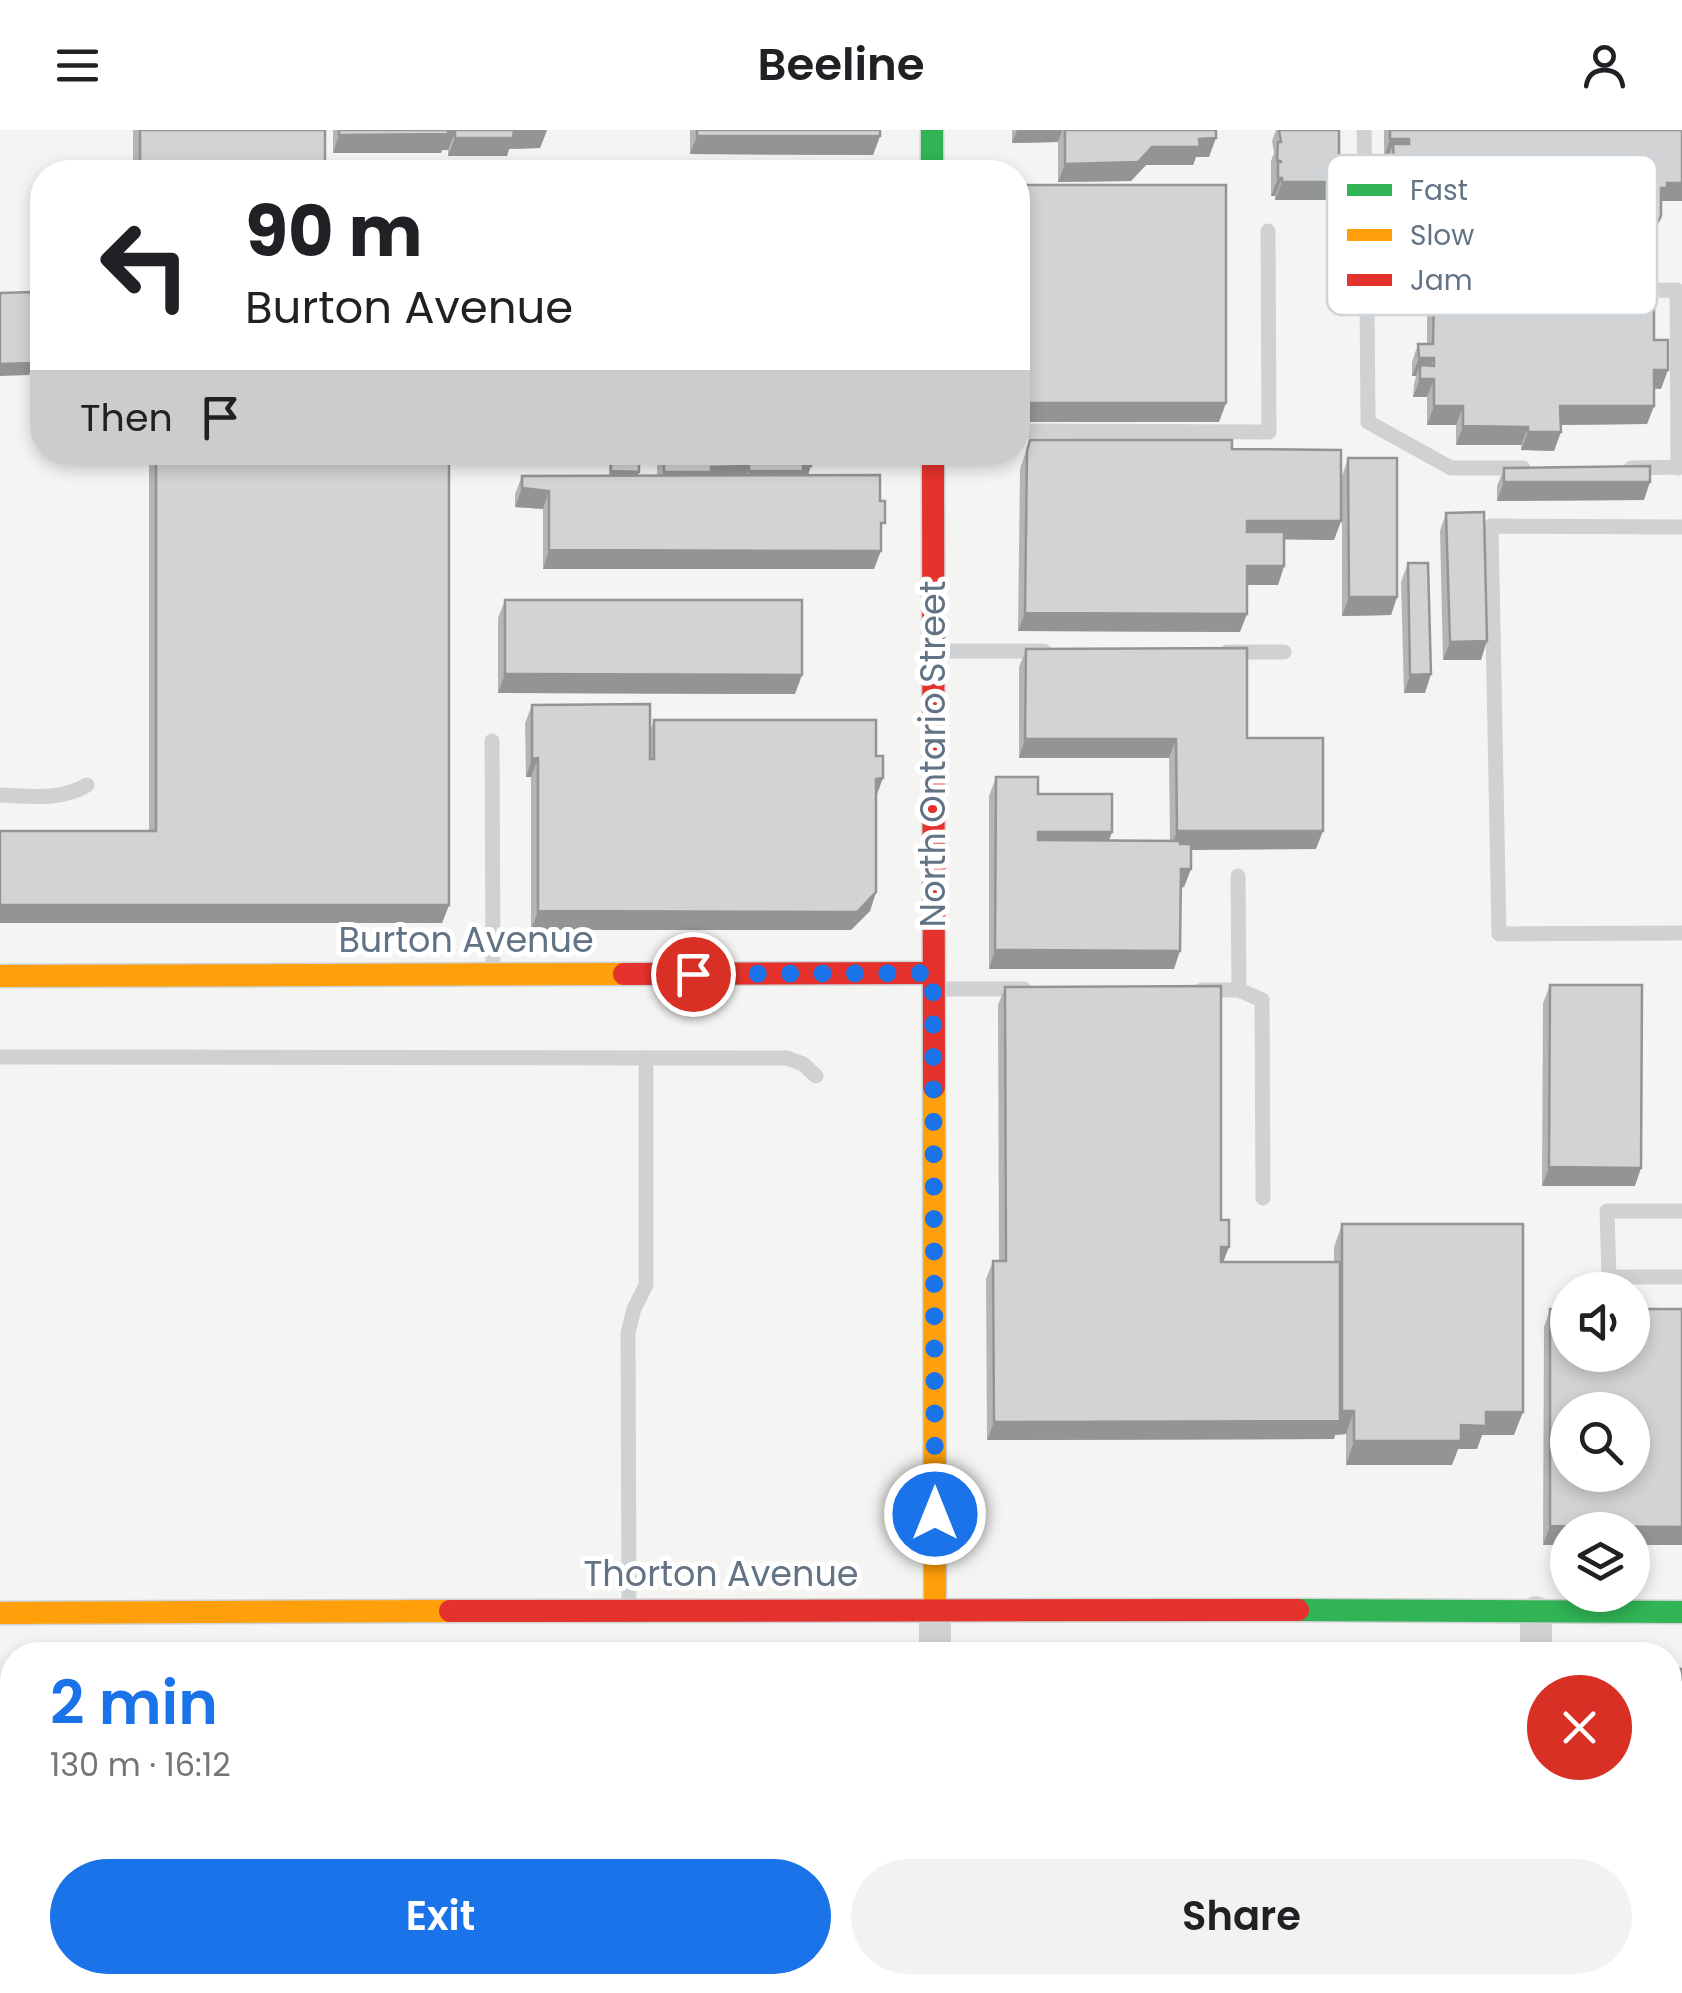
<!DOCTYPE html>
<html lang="en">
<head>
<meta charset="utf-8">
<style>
	:root { --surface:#fff; --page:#f2f2f2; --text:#202124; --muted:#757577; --accent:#1a73e8 }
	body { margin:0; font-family:Poppins,sans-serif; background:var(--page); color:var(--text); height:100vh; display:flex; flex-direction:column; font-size:38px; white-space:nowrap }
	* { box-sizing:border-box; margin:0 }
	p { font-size:32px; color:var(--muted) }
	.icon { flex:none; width:55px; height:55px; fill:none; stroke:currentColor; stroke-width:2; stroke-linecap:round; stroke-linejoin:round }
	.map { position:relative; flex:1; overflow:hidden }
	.drawer { position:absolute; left:0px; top:1512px; width:1682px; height:352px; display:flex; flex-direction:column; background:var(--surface); border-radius:40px 40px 0 0; box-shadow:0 5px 15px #0003 }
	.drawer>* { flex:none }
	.top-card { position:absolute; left:30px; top:30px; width:1000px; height:305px; border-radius:40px; box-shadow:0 5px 15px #0003; background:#fff; color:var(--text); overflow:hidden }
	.fabs { position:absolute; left:1550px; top:1142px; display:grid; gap:20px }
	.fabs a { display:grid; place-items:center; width:100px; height:100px; border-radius:50%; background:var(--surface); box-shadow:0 5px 15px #0003; font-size:50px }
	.pin { position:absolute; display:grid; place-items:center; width:85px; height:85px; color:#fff; margin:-42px; border:5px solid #fff; border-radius:50%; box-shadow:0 2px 10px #0007 }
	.me { position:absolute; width:110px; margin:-55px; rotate:0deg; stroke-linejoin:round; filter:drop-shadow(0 0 8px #0008) }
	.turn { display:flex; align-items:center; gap:35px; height:210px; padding:0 50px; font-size:45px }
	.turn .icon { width:130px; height:130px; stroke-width:2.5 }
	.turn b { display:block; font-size:70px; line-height:85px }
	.then { display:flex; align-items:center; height:95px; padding:0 50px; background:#0003; gap:20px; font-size:38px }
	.round { display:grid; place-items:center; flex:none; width:105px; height:105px; border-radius:52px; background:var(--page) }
	.head { display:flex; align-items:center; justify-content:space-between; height:170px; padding:0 50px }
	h1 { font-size:60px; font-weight:600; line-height:75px; color:var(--accent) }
	.action { display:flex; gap:20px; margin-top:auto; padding:20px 50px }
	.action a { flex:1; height:115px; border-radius:60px; background:var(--accent); color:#fff; font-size:40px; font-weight:600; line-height:115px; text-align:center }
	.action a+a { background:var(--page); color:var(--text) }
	header { display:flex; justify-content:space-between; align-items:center; height:130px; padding:0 50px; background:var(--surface); font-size:45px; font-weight:600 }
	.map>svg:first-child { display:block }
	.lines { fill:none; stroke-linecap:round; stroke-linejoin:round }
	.fast-casing { stroke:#cfd2d3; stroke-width:25 }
	.slow-casing { stroke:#cfd2d3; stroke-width:25 }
	.jam-casing { stroke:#cfd2d3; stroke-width:25 }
	.lane { stroke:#d0d1d2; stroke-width:15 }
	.street { stroke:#d0d1d2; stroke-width:32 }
	.fast { stroke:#30b455; stroke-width:22 }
	.slow { stroke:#ff9f0a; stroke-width:22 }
	.jam { stroke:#e5322d; stroke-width:22 }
	.wall { fill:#b5b5b6 }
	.shaded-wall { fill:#939494 }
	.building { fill:#d2d3d4; stroke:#939494; stroke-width:2.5; fill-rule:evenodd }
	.route { stroke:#1a73e8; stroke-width:18; stroke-dasharray:0 32.4 }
	.labels { text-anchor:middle; stroke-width:10; stroke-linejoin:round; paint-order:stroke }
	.street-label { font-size:35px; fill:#627385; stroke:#fff }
	.key { fill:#fff; stroke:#d0d5da; stroke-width:2.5 }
	.key-label { font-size:28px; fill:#627385 }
</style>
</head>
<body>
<header><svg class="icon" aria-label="menu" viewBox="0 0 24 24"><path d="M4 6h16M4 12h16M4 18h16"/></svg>Beeline<svg class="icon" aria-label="person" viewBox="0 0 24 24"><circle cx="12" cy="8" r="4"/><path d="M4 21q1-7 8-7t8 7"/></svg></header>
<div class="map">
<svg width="1682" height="1863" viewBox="0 0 1682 1863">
	<rect width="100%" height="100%" fill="#f4f5f3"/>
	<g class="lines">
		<defs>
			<g id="fast">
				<polyline points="932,0 932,42"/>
				<polyline points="1298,1480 1682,1482"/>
			</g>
			<g id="slow">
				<polyline points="0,846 624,844"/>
				<polyline points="934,957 935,1479"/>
				<polyline points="0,1483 450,1481"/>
			</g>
			<g id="jam">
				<polyline points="933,322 934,957"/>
				<polyline points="624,844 933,843"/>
				<polyline points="450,1481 1298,1480"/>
			</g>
		</defs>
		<use href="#fast" class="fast-casing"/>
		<use href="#slow" class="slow-casing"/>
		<use href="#jam" class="jam-casing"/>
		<g class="lane">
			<polyline points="1364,0 1367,163"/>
			<polyline points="1018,301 1269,302 1268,101"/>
			<polyline points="1523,338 1451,338 1368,292 1367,163 1677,160 1678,338"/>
			<polyline points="1631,338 1682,337"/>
			<polyline points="1682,397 1491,396 1499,804 1682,803"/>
			<polyline points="937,521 1044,521"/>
			<polyline points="1227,522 1284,522"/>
			<polyline points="492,611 493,841"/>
			<path d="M0 665C29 666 61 671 87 655"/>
			<polyline points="1238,746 1239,860"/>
			<polyline points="937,859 1024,859"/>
			<polyline points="1202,860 1239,860 1262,870 1263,1068"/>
			<polyline points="0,927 787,928 803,934 816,946"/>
			<polyline points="1682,1081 1607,1081 1609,1147 1682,1147"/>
			<polyline points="629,1476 628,1203 634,1179 646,1155 646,928"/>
		</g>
		<g class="street">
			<polyline points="935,1525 935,1479"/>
			<polyline points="1536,1525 1536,1482"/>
			<polyline points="932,1863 932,1852"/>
			<polyline points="1535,1863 1535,1852"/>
		</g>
		<use href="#fast" class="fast"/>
		<use href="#slow" class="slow"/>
		<use href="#jam" class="jam"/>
	</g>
	<g class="wall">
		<rect x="133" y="0" width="192" height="42"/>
		<polygon points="333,0 547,0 540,18 509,19 507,26 448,26 448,20 442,20 441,23 333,23"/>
		<polygon points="690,0 880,0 880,6 873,25 690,24"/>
		<polygon points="1012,0 1216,0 1209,27 1196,27 1193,35 1146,35 1131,51 1058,52 1058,12 1012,13"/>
		<polygon points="1276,0 1339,0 1339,52 1332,70 1275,70 1275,66 1271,66 1271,31 1274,23 1272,11"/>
		<polygon points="1384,0 1682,0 1682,71 1662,71 1654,105 1648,117 1641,140 1400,141 1400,113 1407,95 1410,95 1410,80 1416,62 1401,62 1401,52 1399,52 1394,65 1388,65 1387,32 1388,27 1384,27"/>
		<polygon points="1434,164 1654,210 1661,259 1654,258 1654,276 1647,294 1560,295 1554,321 1521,320 1521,315 1456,315 1456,295 1427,295 1427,267 1413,267 1414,254 1416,246 1412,246 1412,232 1418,214 1427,214 1427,183"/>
		<polygon points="1030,310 1232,319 1341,391 1334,410 1284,409 1284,436 1278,455 1247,455 1240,502 1018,501 1020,339"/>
		<polygon points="149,322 449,322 449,775 442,793 0,793 0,701 149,701"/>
		<polygon points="609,322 639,322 638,345 657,345 657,322 811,322 808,345 881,403 874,439 543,439 543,379 515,377 515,364 522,346 609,345"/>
		<polygon points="1348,328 1397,467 1391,485 1342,486 1342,346"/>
		<polygon points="1504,338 1644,370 1497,371 1497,356"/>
		<polygon points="1446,383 1481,530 1443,530 1440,401"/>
		<polygon points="1408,433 1425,563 1404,563 1401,452"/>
		<polygon points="505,470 795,564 498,563 498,488"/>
		<polygon points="1026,519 1247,608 1316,719 1191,720 1191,739 1184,757 1180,758 1174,839 989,839 989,666 996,647 1038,664 1112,702 1109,710 1170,711 1169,628 1019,628 1019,537"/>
		<polygon points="532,575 650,601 654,590 876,666 876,762 870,781 851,800 531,800 531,647 526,647 525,593"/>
		<polygon points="1550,855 1635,1056 1542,1056 1543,873"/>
		<polygon points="1005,857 1221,1090 1223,1132 1334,1132 1334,1117 1342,1094 1514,1305 1482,1305 1477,1319 1458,1319 1452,1335 1346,1335 1346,1304 1335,1305 1334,1309 987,1310 986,1149 993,1131 999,1131 998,875"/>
		<polygon points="1550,1179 1682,1179 1682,1415 1632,1415 1632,1400 1568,1400 1568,1415 1543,1415 1544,1197"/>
		<rect x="446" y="1852" width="380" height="11"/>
		<rect x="1012" y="1852" width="165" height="11"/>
		<polygon points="1250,1852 1341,1852 1342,1863 1251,1863"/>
		<polygon points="1369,1852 1469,1852 1465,1863 1365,1863"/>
		<polygon points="1622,1852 1670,1852 1682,1863 1622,1863"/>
	</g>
	<g class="shaded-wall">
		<polygon points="547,0 540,18 509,19 507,26 448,26 455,8 514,1"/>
		<polygon points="1017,0 1062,0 1058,12 1012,13"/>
		<polygon points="455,2 448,20 442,20 441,23 333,23 339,5"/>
		<polygon points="697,6 880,6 873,25 690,24"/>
		<polygon points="1216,8 1209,27 1196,27 1193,35 1146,35 1131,51 1058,52 1065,34 1199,9"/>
		<polygon points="1390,9 1409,9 1402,27 1393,14 1388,27 1384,27"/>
		<polygon points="1401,34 1408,34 1401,52 1399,52 1394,65 1388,65"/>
		<polygon points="1423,43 1416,62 1401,62 1408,44"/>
		<polygon points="1278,48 1282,48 1275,66 1271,66"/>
		<polygon points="1282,52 1339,52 1332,70 1275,70"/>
		<polygon points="1667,53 1682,53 1682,71 1662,71 1660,77 1661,58"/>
		<polygon points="1661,86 1646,121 1648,121 1641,140 1400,141 1407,123 1648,111"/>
		<polygon points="1419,228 1434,228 1427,246 1420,235 1416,246 1412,246"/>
		<polygon points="34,233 29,245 0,246 0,234"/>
		<polygon points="1654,240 1668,240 1661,259 1647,258"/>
		<polygon points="1420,249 1434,249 1427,267 1413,267"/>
		<polygon points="1018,273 1226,273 1219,292 1018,292"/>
		<polygon points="1434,276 1463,276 1456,295 1427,295"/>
		<polygon points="1560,276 1654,276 1647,294 1553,295"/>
		<polygon points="1463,296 1528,297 1521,315 1456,315"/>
		<polygon points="1528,302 1561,302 1554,321 1521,320"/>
		<polygon points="749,336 743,355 658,360 664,342 711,337"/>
		<polygon points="811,336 805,354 743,359 749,341"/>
		<polygon points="611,341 639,342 637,348 609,348"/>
		<polygon points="1504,352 1650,352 1644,370 1497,371"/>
		<polygon points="522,358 549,361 543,379 515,377"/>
		<polygon points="1247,391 1341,391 1334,410 1240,409"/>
		<polygon points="549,420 881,421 874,439 543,439"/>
		<polygon points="1247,436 1284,436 1278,455 1241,455"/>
		<polygon points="1349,467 1397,467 1391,485 1342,486"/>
		<polygon points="1025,483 1247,484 1240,502 1018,501"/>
		<polygon points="1487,511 1481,530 1443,530 1450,512"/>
		<polygon points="505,544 802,545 795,564 498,563"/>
		<polygon points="1431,544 1425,563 1404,563 1410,545"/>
		<polygon points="1025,609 1176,609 1169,628 1019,628"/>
		<polygon points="538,628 531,647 526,647 532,629"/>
		<polygon points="883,648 876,667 876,649"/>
		<polygon points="1177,701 1323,701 1316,719 1170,720"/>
		<polygon points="1038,702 1112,702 1105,721 1031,721"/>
		<polygon points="1181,739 1191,739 1184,757 1174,758"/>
		<polygon points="876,762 870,781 851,800 531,800 538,781"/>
		<polygon points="0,775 449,775 442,793 0,793"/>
		<polygon points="995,820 1180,821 1174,839 989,839"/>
		<polygon points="1549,1037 1641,1038 1635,1056 1542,1056"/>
		<polygon points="1221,1117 1229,1117 1222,1135"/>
		<polygon points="1342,1281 1354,1281 1346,1304 1335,1305 1334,1309 987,1310 994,1292 1338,1291"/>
		<polygon points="1486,1282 1523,1282 1514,1305 1482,1305 1477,1319 1458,1319 1452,1335 1346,1335 1354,1311 1461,1295"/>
		<polygon points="1550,1396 1682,1397 1682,1415 1632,1415 1632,1400 1568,1400 1568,1415 1543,1415"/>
		<polygon points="1670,1613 1681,1613 1677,1626 1670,1626"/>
		<rect x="1670" y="1698" width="12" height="13"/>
		<polygon points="1682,1801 1682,1835 1670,1835 1670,1802"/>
		<polygon points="1439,1852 1469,1852 1465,1863 1416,1863 1418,1858"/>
	</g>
	<g class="building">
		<rect x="140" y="0" width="185" height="42"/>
		<polygon points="339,0 543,0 514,1 513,8 455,8 455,2 448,2 448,4 339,5"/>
		<rect x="697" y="0" width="183" height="6"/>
		<polygon points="1065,0 1216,0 1216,8 1199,9 1200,17 1152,17 1138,32 1065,34"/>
		<polygon points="1279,0 1339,0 1339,52 1282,52 1282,48 1278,48 1278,32 1282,32 1277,30 1278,12 1281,12"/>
		<polygon points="1390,0 1682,0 1682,53 1667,53 1667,58 1661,58 1661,86 1648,111 1648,121 1407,123 1407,95 1417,95 1417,62 1423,62 1423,43 1408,44 1408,34 1401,34 1401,47 1395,47 1393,14 1409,14 1409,9 1390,9"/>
		<rect x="1018" y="55" width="208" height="218"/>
		<polygon points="31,162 34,233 0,234 0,163"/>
		<polygon points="1434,164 1654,165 1654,210 1668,210 1668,240 1654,240 1654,276 1560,276 1561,302 1528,302 1528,297 1463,296 1463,276 1434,276 1434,249 1420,249 1420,235 1434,236 1434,228 1419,228 1418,214 1433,214"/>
		<polygon points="1030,310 1232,310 1232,319 1341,320 1341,391 1247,391 1247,402 1284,402 1284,436 1247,436 1247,484 1025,483 1027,321"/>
		<polygon points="156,322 449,322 449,775 0,775 0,701 156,701"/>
		<polygon points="611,322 639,322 639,342 611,341"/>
		<polygon points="664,322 811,322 811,336 803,336 803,341 749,341 749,336 711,337 711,342 664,342"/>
		<polygon points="1348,328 1397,328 1397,467 1349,467"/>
		<polygon points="1650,336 1650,352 1504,352 1504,338"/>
		<polygon points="880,345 880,371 885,371 885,393 881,393 881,421 549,420 549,361 522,358 522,346"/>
		<polygon points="1484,382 1487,511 1450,512 1446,383"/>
		<polygon points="1408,433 1428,433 1431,544 1410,545"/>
		<polygon points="505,470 802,470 802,545 505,544"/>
		<polygon points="1247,518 1247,608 1323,608 1323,701 1177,701 1176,609 1025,609 1026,519"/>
		<polygon points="650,574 650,629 654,629 654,590 876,590 876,626 883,626 883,648 876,649 876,762 857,782 538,781 538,628 532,629 532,575"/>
		<polygon points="996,647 1038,647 1038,664 1112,664 1112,702 1038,702 1038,710 1180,711 1180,714 1191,714 1191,739 1181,739 1180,821 995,820"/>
		<polygon points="1550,855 1642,855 1641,1038 1549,1037"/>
		<polygon points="1221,856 1221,1090 1229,1090 1229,1117 1221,1117 1221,1132 1340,1132 1340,1291 994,1292 993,1131 1006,1131 1005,857"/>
		<polygon points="1342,1094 1523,1094 1523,1282 1486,1282 1486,1296 1461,1295 1461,1311 1354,1311 1354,1281 1342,1281"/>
		<path d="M1550 1179H1568V1225H1632V1179H1682V1397L1550 1396ZM1568 1280H1632V1345H1568Z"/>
		<polygon points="1020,1517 1160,1519 1160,1525 1020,1525"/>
		<polygon points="1670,1539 1682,1539 1681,1613 1670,1613"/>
		<rect x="1670" y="1653" width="12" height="45"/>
		<polygon points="1670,1743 1682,1743 1682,1801 1670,1802"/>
		<polygon points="1670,1812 1682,1812 1682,1863 1634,1863 1634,1852 1670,1852"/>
		<rect x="455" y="1852" width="371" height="11"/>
		<rect x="1024" y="1852" width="153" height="11"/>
		<polygon points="1263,1852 1341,1852 1342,1863 1263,1863"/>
		<polygon points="1378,1852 1440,1852 1440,1858 1418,1858 1418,1863 1378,1863"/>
	</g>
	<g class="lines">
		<polyline class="route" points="693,844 933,843 935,1384"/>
	</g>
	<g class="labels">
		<g class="street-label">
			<text transform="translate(933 624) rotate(-90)" y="12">North Ontario Street</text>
			<text x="466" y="822">Burton Avenue</text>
			<text x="721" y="1456">Thorton Avenue</text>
		</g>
	</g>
	<rect x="1327" y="25" width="330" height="160" rx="15" class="key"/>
	<rect x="1347" y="54" width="45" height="12" fill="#30b455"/>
	<rect x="1347" y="99" width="45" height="12" fill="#ff9f0a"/>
	<rect x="1347" y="144" width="45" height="12" fill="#e5322d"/>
	<g class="key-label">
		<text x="1410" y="70">Fast</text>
		<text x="1410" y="115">Slow</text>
		<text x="1410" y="160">Jam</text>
	</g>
</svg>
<div class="fabs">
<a><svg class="icon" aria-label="sound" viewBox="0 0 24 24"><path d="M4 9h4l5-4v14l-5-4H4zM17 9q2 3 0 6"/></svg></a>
<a><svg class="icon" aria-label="search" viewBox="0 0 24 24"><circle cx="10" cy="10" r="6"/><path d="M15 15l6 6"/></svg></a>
<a><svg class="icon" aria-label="layers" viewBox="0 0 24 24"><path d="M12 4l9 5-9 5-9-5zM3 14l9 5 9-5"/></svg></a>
</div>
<div class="pin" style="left:693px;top:844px;background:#d93025"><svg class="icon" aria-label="arrive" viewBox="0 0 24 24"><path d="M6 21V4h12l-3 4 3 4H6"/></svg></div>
<svg class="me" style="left:935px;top:1384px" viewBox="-20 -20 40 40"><circle r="17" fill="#1a73e8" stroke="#fff" stroke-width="3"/><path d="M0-11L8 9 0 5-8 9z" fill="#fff"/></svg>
<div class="top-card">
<div class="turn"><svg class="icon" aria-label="left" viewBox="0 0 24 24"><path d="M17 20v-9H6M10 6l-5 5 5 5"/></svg><div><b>90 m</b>Burton Avenue</div></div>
<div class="then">Then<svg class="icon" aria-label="arrive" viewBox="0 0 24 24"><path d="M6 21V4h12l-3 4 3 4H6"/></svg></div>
</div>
<section class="drawer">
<div class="head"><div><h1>2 min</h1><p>130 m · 16:12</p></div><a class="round" style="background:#d93025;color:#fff"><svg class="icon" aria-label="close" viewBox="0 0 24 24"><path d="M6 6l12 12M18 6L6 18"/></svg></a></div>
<div class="action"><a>Exit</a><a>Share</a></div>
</section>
</div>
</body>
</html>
